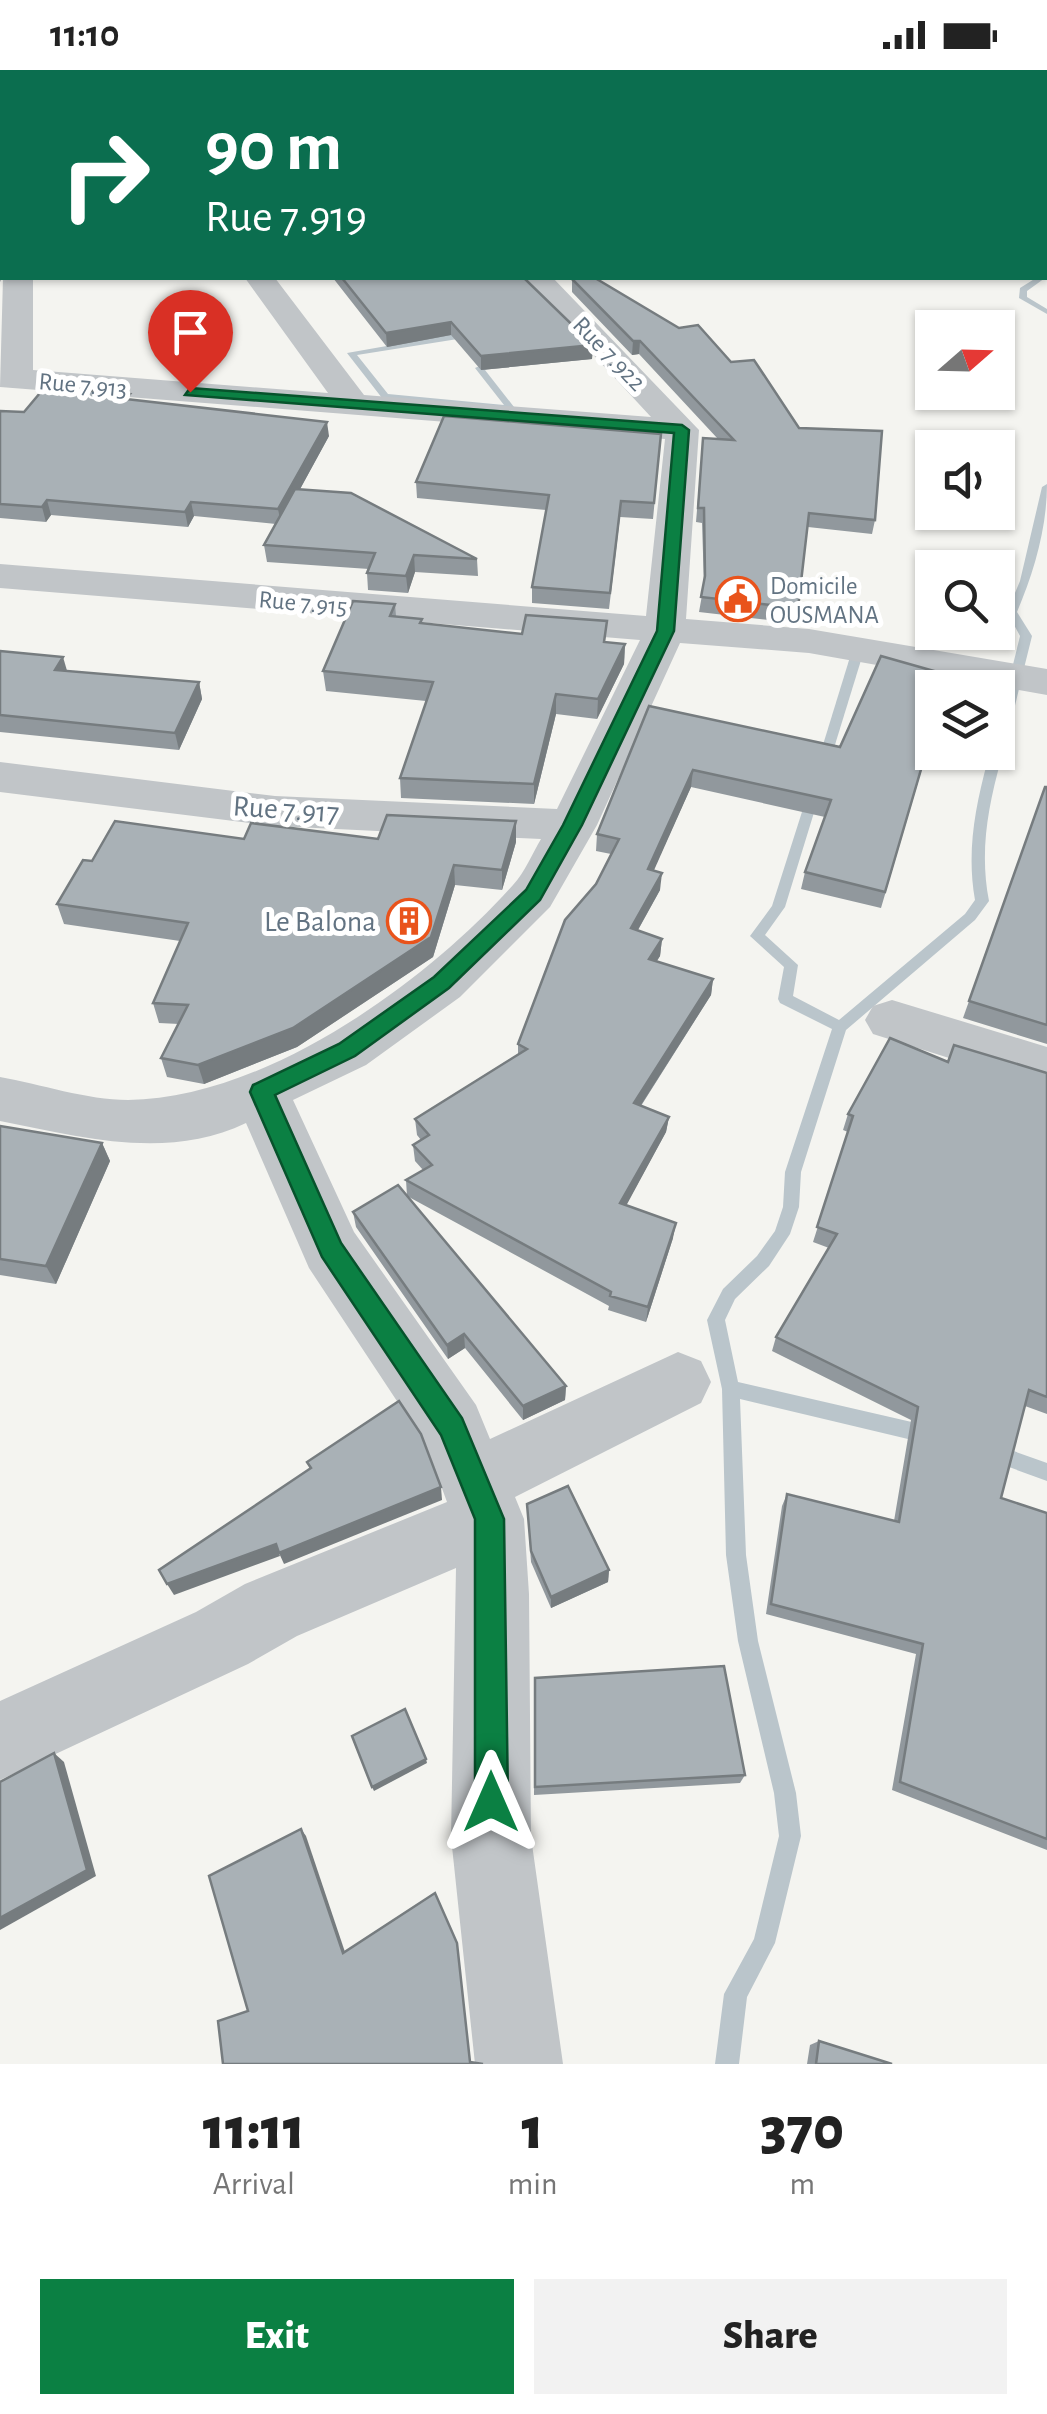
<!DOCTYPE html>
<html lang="en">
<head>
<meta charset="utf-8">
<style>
	:root { --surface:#fff; --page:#f2f2f2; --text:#222; --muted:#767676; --accent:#0b8043 }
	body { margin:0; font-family:"Alegreya Sans",sans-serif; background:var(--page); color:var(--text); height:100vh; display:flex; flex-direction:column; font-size:38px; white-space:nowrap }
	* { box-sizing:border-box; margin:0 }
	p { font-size:32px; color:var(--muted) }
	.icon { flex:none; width:55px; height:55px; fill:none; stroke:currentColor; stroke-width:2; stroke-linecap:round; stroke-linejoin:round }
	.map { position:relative; height:1994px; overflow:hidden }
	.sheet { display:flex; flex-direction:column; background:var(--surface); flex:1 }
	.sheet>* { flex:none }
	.banner { position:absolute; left:0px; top:0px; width:1048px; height:210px; box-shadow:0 2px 8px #0004; background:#0b6e4f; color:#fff; overflow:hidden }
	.needle { width:65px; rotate:70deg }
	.controls { position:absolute; left:915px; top:240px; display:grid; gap:20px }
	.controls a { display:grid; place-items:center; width:100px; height:100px; border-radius:0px; background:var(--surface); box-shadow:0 2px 8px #0004; font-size:50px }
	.pin { position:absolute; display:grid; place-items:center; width:85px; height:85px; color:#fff; margin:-102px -42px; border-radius:50% 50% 50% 0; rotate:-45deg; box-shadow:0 0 10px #0007 }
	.pin .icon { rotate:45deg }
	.me { position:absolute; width:110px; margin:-55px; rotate:0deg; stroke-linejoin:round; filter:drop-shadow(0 0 8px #0008) }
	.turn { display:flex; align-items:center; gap:35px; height:210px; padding:0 40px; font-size:45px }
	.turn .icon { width:130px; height:130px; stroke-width:2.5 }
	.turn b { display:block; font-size:70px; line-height:85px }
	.eta { display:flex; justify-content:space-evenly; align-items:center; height:170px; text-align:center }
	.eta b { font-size:60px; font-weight:800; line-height:70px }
	.primary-button { display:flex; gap:20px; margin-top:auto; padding:20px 40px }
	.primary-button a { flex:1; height:115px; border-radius:0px; background:var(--accent); color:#fff; font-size:40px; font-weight:800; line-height:115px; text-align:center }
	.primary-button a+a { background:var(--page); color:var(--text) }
	.status { display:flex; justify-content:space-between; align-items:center; height:70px; padding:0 50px; background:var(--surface); direction:ltr }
	.status svg { height:28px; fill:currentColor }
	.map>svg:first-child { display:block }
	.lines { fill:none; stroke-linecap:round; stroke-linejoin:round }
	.stream { fill:#bac5cb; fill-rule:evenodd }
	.street { fill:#c1c5c8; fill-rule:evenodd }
	.wall { fill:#91989d }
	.shaded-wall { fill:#767c7f }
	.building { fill:#a9b1b6; stroke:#767c7f; stroke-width:2.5 }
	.route { fill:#0b8043; stroke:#07532c; stroke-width:2.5 }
	.labels { text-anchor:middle; stroke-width:10; stroke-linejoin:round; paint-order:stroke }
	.far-street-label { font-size:25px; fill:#627382; stroke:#fff }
	.far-poi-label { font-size:25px; fill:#627382; stroke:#fff; text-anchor:start }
	.street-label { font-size:30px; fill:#627382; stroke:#fff }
	.poi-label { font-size:30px; fill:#627382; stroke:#fff; text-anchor:end }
</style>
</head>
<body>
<div class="status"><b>11:10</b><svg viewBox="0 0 49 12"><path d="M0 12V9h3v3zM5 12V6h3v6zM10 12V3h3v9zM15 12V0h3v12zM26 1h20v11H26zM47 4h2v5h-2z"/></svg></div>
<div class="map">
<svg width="1047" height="1994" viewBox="0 0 1047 1994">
	<rect width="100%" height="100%" fill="#f4f4f0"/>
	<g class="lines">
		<g class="stream">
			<polygon points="1036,208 1045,208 1027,221 1027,227 1047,239 1047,244 1019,228 1020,218"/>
			<path d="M466 262 494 296 485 300 514 337V341L382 328 347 283ZM464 268 484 294 475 298 504 335 388 324 357 285Z"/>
			<path d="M1047 414C1047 458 1034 502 1017 542L1032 566C1023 601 1015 637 1006 672 991 724 978 775 989 831L975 850 846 960 801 1102 799 1137 790 1164 769 1196 735 1229 725 1250 738 1312 929 1356 935 1359 938 1365 935 1371 929 1374 740 1329 746 1485 758 1571 796 1723 801 1766 775 1873 747 1927 739 1994H715L724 1924 754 1869 779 1766 774 1723 738 1571 726 1485 722 1319 707 1250 723 1219 757 1186 775 1161 783 1137 785 1102 832 959 780 933 778 929 784 897 750 866 772 836 808 723 814 719 820 723 785 837 765 865 798 895 793 926 839 950 965 844 975 830C966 779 976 733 990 682H998V656L1020 566 1007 542 1020 511 1042 417Z"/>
			<polygon points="856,584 862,587 830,691 824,695 820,694 818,691 850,587"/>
			<polygon points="994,1374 1047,1393 1047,1411 987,1389 985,1383 987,1377"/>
		</g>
		<g class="street">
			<rect x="1045" y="65" width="2" height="15"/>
			<path d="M3 208H33V300L328 323 245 208H275L364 325 651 347 522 208H553L699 360 686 549 809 559 1047 599V625L809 583 680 573 597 755 550 837 460 927 366 995 293 1030 354 1162 476 1335 490 1369 678 1282 701 1291 711 1312 701 1333 515 1427 524 1449 529 1524 531 1767 563 1994H475L451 1767 456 1498 297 1566 248 1594 0 1710V1631L196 1542 245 1514 447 1432 426 1375 309 1198 246 1053C167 1091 81 1067 0 1051V1007C40 1014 87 1030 128 1030 264 1029 426 913 513 815 525 802 532 784 541 769L275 756 0 722V692L275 726 557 739 640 570 0 518V494L646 546 665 369 0 317Z"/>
			<polygon points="892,930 1047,977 1047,1019 873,964 865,950 873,936"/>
		</g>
	</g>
	<g class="wall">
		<polygon points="333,208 524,208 593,275 592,289 481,300 451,265 387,277"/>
		<polygon points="572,209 731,292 799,358 875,450 872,464 808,457 795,553 699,542 704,514 702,453 696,452 703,368 718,369 639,284 632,285 572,222"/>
		<polygon points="131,330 329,366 300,419 477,489 478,506 415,502 408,523 368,520 367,503 369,499 267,492 264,475 276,454 194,446 188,457 51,445 46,452 0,448 0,341 24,342"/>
		<polygon points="661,364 653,449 620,447 609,539 532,533 532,517 546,440 417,428 416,412"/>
		<polygon points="395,534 396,546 422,549 422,554 625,574 624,594 597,649 556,644 534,734 401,728 400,708 426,631 326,621 323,601"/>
		<polygon points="0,581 67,601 199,612 202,629 179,680 0,662"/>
		<polygon points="932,618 932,679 928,678 881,838 801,819 805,802 825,747 691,717 653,801 660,820 638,860 662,869 660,886 657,891 713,909 711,925 641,1036 669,1047 666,1062 626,1135 673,1168 646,1252 608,1240 609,1236 407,1126 406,1110 423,1100 415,1091 413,1075 421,1070 417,1065 415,1049 518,984 518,974 611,784 596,781 597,764 649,636 840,677"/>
		<polygon points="945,682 975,682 972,690"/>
		<polygon points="1045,717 1047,717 1047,974 963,948"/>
		<polygon points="244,769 378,769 516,772 502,820 455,815 433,887 297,977 204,1014 167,1007 161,988 179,954 159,953 153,933 180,871 64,854 57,834 92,791"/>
		<polygon points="947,992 1047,1003 1047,1344 1025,1336 1001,1428 1047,1443 1047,1780 892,1720 916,1584 766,1544 782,1436 787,1424 894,1451 911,1350 772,1281 776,1267 829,1178 813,1172 848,1062 843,1060 848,1044"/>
		<polygon points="0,1056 102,1073 110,1091 56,1214 0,1205"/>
		<polygon points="353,1142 566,1316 565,1330 523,1350 465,1278 448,1289 356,1157"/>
		<polygon points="527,1434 609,1500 608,1512 551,1538 531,1492"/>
		<polygon points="535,1608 745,1705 740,1713 534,1725"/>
		<polygon points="819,1971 892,1994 807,1994 810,1975"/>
	</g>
	<g class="shaded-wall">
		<polygon points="685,0 723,0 714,2 676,2"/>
		<polygon points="2,189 2,205 0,212 0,191"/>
		<polygon points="451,252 451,265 387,277 386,263"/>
		<polygon points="633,271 640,271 639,284 632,285"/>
		<polygon points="593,275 592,289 481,300 481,286"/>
		<polygon points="327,352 329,366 281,454 278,439"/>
		<polygon points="47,430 51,445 46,452 42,437"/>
		<polygon points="191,432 194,446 188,457 185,442"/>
		<polygon points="414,485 415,502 408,523 406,506"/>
		<polygon points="625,574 624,594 597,649 598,629"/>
		<polygon points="63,587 68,604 55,600"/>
		<polygon points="199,612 202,629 179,680 175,663"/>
		<polygon points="556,624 556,644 534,734 534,714"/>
		<polygon points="693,700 691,717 647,816 648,799"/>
		<polygon points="516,751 516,772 502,820 502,800"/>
		<polygon points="454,795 455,815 433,887 297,977 204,1014 198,995"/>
		<polygon points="662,803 660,820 630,874 631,858"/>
		<polygon points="662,869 660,886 647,905 649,889"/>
		<polygon points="713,909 711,925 632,1049 634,1033"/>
		<polygon points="669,1047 666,1062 619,1149 620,1133"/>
		<polygon points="102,1073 110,1091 56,1214 46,1196"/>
		<polygon points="676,1153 673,1168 646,1252 648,1237"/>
		<polygon points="464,1264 465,1278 448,1289 447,1275"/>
		<polygon points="566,1316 565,1330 523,1350 523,1336"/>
		<polygon points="441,1417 442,1430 284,1494 279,1483"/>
		<polygon points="276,1474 280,1486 174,1525 167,1514"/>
		<polygon points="609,1500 608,1512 551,1538 551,1527"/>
		<polygon points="54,1683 64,1692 96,1806 0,1860 0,1848"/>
		<polygon points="426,1689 427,1693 374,1721 372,1717"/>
		<polygon points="301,1759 306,1766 347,1888 343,1883"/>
	</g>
	<g class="building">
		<polygon points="0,0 685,0 676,2 2,2 2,189 0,191"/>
		<polygon points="764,0 1045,0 1047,7 1047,49 1045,49 1045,2 761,2"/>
		<polygon points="342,208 524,208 593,275 481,286 451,252 386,263"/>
		<polygon points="578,208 595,208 679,258 698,255 731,292 754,290 799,358 882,361 875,450 809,443 798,538 701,527 705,506 704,438 698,438 703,368 734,370 640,271 633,271 572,209"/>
		<polygon points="45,317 130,324 126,329 327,352 278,439 191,432 185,442 47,430 42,437 0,434 0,341 24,342"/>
		<polygon points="444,346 661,364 654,433 621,431 610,523 532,517 549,425 416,412"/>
		<polygon points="295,419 351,423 477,489 414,485 406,506 367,503 375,483 264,475"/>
		<polygon points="353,531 395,534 390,546 422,549 420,553 522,564 526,545 607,551 604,572 625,574 598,629 556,624 534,714 400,708 433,612 323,601"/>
		<polygon points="0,581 63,587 55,600 199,612 175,663 0,645"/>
		<polygon points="881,586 994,618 932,618 932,662 885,822 805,802 831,730 693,700 648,799 662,803 631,858 662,869 649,889 713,909 634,1033 669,1047 620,1133 676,1153 648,1237 610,1226 611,1222 406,1110 432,1095 413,1075 429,1065 415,1049 527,979 518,974 565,850 596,814 619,769 597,764 649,636 840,677"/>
		<polygon points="1045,717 1047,717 1047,955 969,931"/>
		<polygon points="387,745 516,751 502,800 454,795 431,867 293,958 198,995 161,988 188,935 153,933 188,853 57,834 83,790 92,791 115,751 244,769 251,753 378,769"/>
		<polygon points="890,968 948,992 954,975 1047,1003 1047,1327 1029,1320 1001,1428 1047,1443 1047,1769 900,1712 923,1574 771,1534 787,1424 899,1452 918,1337 776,1267 837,1164 817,1157 853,1046 848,1044"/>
		<polygon points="0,1056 102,1073 46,1196 0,1189"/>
		<polygon points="398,1115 566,1316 523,1336 464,1264 447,1275 353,1142"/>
		<polygon points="399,1331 421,1364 441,1417 279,1483 276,1474 167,1514 159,1500 311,1398 307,1392"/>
		<polygon points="568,1416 609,1500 551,1527 531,1481 527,1434"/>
		<polygon points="724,1596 745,1705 535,1717 535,1608"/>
		<polygon points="405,1639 426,1689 372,1717 352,1666"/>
		<polygon points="54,1683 87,1800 0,1848 0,1712"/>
		<polygon points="301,1759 343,1883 435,1823 457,1873 470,1992 483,1994 223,1994 218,1951 248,1941 209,1806"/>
		<polygon points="819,1971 892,1994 816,1994"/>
	</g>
	<polygon class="route" points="190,318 682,355 689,360 674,561 582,755 540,830 449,918 355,986 275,1025 341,1173 462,1348 504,1449 508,1732 503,1744 491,1748 480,1744 475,1732 475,1449 441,1365 322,1187 250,1022 253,1015 339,974 434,907 526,820 563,755 657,561 674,363 185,325"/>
	<defs>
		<symbol id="civic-ring" viewBox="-11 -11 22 22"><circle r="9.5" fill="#fff" stroke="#e9531b" stroke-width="1.5"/><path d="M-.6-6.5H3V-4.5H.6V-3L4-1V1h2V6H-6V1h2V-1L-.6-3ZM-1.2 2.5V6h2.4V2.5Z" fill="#e9531b"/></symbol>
		<symbol id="building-ring" viewBox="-11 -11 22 22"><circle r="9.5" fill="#fff" stroke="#e9531b" stroke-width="1.5"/><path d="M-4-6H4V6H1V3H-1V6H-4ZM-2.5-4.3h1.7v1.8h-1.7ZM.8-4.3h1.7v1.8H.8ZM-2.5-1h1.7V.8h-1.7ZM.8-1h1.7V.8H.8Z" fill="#e9531b"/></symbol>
	</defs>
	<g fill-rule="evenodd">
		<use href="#civic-ring" x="713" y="504" width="50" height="50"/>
		<use href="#building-ring" x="384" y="826" width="50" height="50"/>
	</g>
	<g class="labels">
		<g class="far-street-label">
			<text transform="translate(610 283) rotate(46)" y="9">Rue 7.922</text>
			<text transform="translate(83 314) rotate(5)" y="9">Rue 7.913</text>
			<text transform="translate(303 532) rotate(5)" y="9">Rue 7.915</text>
		</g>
		<g class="far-poi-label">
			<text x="770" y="524">Domicile<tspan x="770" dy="29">OUSMANA</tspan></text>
		</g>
		<g class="street-label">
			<text transform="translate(286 739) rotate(4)" y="10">Rue 7.917</text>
		</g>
		<g class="poi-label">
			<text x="376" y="861">Le Balona</text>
		</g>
	</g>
</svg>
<div class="controls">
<a><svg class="needle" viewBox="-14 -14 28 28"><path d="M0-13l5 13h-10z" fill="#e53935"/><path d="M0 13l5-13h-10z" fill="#767676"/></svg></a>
<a><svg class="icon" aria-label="sound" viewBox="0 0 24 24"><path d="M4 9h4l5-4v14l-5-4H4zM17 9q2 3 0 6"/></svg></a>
<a><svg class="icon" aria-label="search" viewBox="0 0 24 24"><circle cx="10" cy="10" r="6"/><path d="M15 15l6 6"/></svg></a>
<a><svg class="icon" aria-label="layers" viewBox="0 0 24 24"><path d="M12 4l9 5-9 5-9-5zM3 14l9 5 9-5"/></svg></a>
</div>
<div class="pin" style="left:190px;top:322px;background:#d93025"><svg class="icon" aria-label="arrive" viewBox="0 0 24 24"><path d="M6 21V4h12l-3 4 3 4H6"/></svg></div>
<svg class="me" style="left:491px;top:1732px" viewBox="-20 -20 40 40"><path d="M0-17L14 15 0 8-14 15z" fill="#0b8043" stroke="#fff" stroke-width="4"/></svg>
<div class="banner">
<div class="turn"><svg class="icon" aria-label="right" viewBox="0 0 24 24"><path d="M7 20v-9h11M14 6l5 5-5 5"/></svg><div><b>90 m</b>Rue 7.919</div></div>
</div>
</div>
<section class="sheet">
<div class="eta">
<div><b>11:11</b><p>Arrival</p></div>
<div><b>1</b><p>min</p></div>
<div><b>370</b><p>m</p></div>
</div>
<div class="primary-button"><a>Exit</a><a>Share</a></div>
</section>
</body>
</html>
